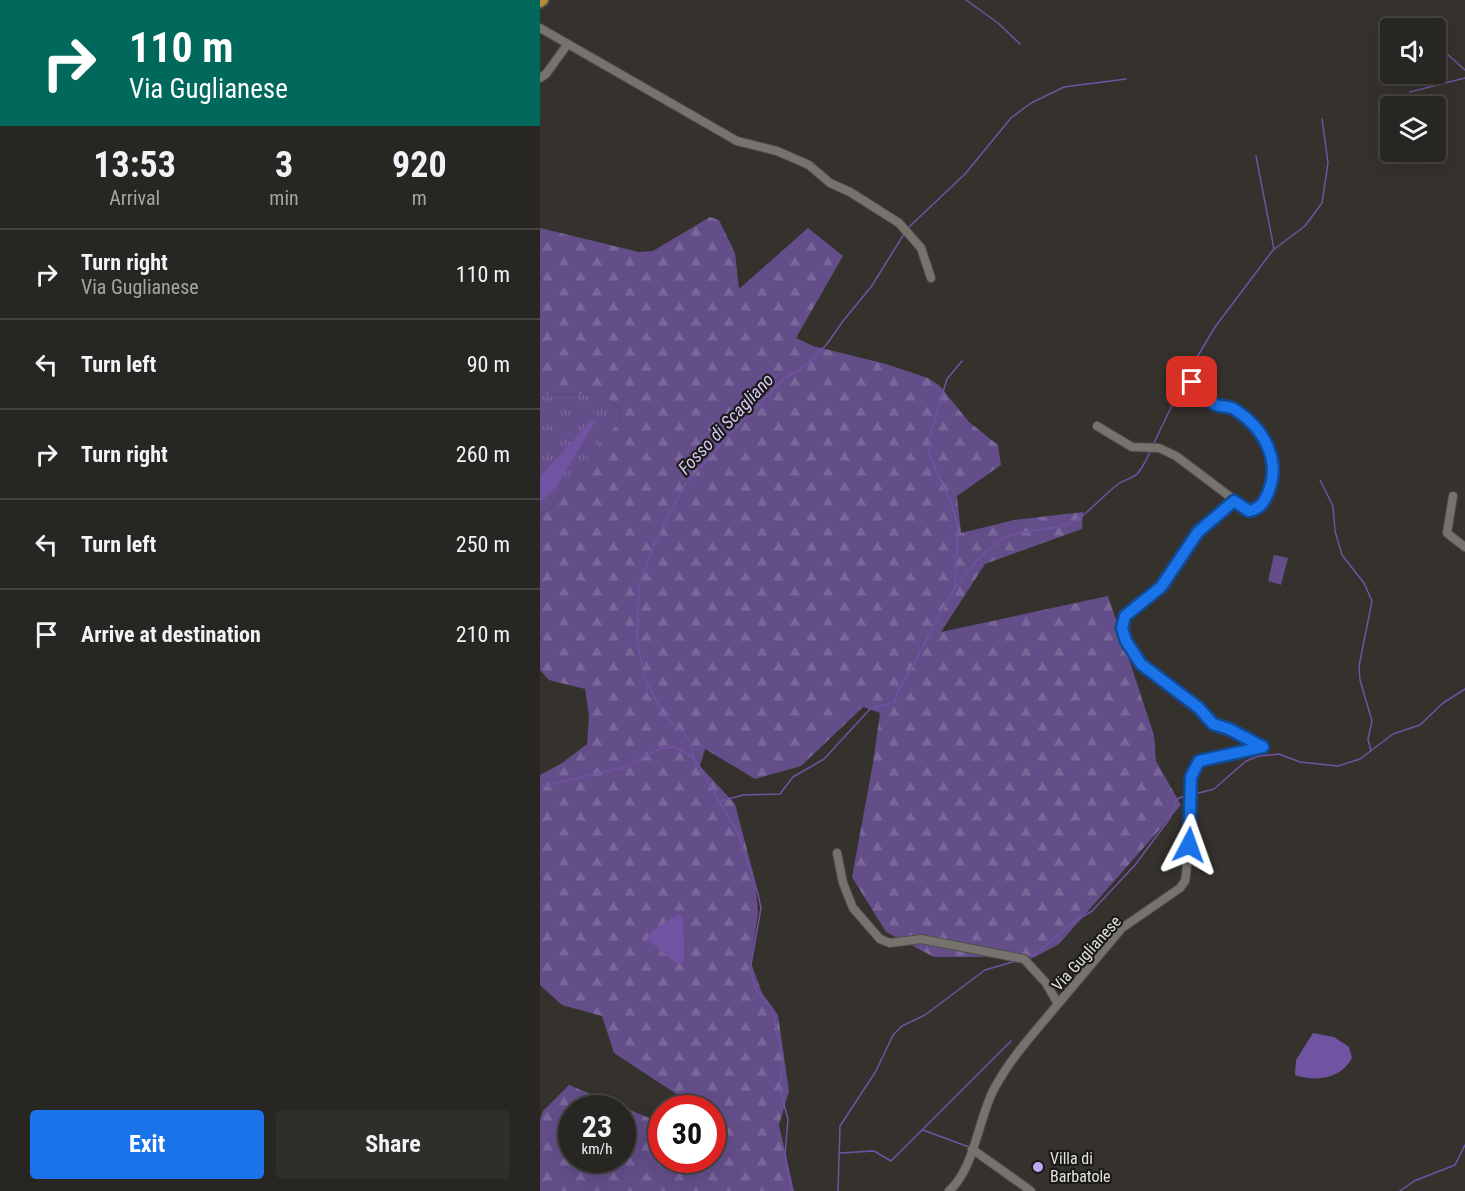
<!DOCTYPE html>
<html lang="en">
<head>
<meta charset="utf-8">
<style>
	:root { --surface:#282622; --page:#302e2a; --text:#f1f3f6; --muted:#a5a5a5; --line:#444340; --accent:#1a73e8 }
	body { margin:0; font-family:"Roboto Condensed",sans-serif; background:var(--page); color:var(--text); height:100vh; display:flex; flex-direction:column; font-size:22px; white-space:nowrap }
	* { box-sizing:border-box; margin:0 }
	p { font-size:20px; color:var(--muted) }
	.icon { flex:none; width:33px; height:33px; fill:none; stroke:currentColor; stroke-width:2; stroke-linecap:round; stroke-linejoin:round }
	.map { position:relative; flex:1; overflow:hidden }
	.drawer { display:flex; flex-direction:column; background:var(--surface); width:540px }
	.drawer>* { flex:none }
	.hud { background:#00695c; color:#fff; overflow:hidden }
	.buttons { position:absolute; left:840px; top:18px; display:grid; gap:12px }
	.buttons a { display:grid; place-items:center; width:66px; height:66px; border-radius:6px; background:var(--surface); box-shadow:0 6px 24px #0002,0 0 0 2px var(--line); font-size:30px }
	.speed { position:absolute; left:18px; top:1095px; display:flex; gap:12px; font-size:30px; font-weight:700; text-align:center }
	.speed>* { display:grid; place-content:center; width:78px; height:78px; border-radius:50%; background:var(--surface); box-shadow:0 6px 24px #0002,0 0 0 2px var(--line); line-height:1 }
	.speed small { font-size:15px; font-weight:400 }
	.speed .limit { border:9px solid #d22; background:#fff; color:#111 }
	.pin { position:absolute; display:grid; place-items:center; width:51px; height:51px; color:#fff; margin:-26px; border-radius:12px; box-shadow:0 3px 9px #0006 }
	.me { position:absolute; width:66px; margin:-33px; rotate:4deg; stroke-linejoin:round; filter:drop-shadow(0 0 4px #0008) }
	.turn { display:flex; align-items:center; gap:21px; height:126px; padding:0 30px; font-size:27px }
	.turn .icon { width:78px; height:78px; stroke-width:2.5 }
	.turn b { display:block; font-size:42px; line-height:51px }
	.eta { display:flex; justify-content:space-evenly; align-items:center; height:102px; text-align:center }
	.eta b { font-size:36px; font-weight:700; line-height:42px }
	.button { display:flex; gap:12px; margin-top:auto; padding:12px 30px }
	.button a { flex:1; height:69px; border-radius:6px; background:var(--accent); color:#fff; font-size:24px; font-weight:700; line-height:69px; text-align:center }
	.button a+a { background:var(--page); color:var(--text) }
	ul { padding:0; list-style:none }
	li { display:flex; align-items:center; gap:18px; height:90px; padding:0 30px; border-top:2px solid var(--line) }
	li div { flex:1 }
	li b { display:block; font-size:22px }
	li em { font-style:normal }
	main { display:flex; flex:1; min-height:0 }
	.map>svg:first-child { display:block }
	.grass { fill:url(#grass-tufts) }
	.forest { fill:url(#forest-firs); fill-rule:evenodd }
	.garden { fill:#634e8a }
	.water { fill:#7053a2 }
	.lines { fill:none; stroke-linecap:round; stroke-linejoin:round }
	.stream { stroke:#7053a2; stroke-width:1.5 }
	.minor-casing { stroke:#4f4e4a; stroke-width:10 }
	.major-casing { stroke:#4f4e4a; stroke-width:14 }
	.minor { stroke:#76736e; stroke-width:8 }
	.major { stroke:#b38c36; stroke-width:10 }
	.route-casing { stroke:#114b97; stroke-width:15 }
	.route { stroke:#1a73e8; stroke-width:10 }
	.poi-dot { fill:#c0a8f3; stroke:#1b1a18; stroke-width:2 }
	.labels { text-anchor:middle; stroke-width:4.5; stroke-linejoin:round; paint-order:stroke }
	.street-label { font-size:16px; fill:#e2e1de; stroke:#1b1a18 }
	.poi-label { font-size:16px; fill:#e2e1de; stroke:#1b1a18; text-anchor:start }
	.water-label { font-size:18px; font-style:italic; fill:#d4c7f3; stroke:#1b1a18 }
</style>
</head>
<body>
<main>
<section class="drawer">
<div class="hud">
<div class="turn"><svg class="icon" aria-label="right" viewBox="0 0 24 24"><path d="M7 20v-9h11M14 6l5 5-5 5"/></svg><div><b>110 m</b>Via Guglianese</div></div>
</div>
<div class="eta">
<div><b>13:53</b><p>Arrival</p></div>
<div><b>3</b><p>min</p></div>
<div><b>920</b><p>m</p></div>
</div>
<ul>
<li><svg class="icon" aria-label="right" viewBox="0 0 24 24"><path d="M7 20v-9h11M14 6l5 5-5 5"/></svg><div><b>Turn right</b><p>Via Guglianese</p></div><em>110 m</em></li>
<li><svg class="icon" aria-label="left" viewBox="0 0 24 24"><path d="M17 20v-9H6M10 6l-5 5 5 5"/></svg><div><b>Turn left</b></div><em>90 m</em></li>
<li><svg class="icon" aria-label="right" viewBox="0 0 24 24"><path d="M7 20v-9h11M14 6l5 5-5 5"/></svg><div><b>Turn right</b></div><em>260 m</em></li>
<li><svg class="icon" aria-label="left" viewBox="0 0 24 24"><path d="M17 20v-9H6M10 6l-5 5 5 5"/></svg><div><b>Turn left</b></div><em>250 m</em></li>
<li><svg class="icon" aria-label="arrive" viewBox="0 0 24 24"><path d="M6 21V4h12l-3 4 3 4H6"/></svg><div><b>Arrive at destination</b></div><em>210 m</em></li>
</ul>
<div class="button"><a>Exit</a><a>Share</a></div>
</section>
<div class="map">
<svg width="925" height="1191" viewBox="0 0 925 1191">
	<defs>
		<pattern id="grass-tufts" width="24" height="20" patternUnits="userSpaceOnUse" patternTransform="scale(1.5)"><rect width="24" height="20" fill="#634e8a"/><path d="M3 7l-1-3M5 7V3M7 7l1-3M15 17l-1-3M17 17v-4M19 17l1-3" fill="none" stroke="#79679a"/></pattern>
		<pattern id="forest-firs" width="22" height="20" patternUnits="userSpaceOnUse" patternTransform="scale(1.5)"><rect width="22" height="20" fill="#634e8a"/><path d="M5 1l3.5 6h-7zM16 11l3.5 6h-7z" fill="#79679a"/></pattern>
	</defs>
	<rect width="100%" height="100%" fill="#35322e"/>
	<polygon class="grass" points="0,394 63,395 80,408 79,423 64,437 8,511 0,513"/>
	<path class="forest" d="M170 217 179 220 195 253 199 289 268 228 303 256 256 338 273 346 346 364 388 378 400 386 429 422 458 445 461 465 417 496 421 533 474 520 543 512 542 529 445 564 401 632 568 596 614 735 616 761 641 805 519 944 495 957H394L346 932 312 877 333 763 340 713 323 707 261 766 215 779 165 749 160 766 195 804 215 880 218 912 211 963 222 993 238 1015 249 1091 239 1125 254 1191H0V1120L3 1111 29 1085 119 1122 121 1120 122 1160H172V1108H129L138 1095 74 1053 62 1016 22 1005 0 985V775L22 763 47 744 49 716 45 689 9 680 0 670V513L8 511 64 437 79 423 80 408 63 395 0 394V228L99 252 113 251ZM32 1108H82V1160H32Z"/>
	<polygon class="garden" points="734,555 748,558 741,585 728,581"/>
	<g class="water">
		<polygon points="57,418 17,486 0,503 0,476 48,424"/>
		<polygon points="137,915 143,917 144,956 142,963 137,964 107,939 112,931"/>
		<path d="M773 1033 794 1037 809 1047 812 1058C801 1079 776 1082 755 1075L756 1060Z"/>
	</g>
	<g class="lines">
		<g class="stream">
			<polyline points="426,0 458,23 480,44"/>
			<polyline points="896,44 925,70"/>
			<polyline points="870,92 925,78"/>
			<polyline points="716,156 734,249"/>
			<polyline points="368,228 425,174 471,118 491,103 524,87 586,79"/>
			<polyline points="613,445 647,374 675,327 733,250 765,226 782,203 788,163 782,119"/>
			<polyline points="780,480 793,506 795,531 802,555 824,583 832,601 819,666 820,680 832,721 828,739 831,751"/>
			<polyline points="415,589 418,526 412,505 389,454 390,435 407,379 422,361"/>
			<polyline points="0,787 84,767 122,748 135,747 154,758"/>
			<polyline points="655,794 674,789 706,761 719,756 739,754 760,762 798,766 820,759 853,734 880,725 903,703 925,689"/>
			<path d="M181 801 203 795 240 794 253 777 284 759 330 709 355 702 357 692C390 643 407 579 458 542 477 528 507 532 528 524 545 518 562 496 577 485 583 480 592 479 597 474 603 468 607 458 611 450"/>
			<polyline points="490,959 529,925 552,911 595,865 630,818 637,799 647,795"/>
			<polyline points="383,1130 429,1147"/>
			<polyline points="299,1153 334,1151 351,1161 471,1041"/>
			<polyline points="252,1191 245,1155 248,1119 240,1090 243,1059 232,1008 217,991 210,970 221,908 218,894 199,835 154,758 150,740 122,713 104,676 97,638 99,585 114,545 144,486 189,435 245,378 267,365 287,344 303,321 331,287 364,234"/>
			<polyline points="298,1191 300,1126 336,1071 353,1035 362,1026 385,1015 445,970 476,961"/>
			<polyline points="860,1191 874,1181 915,1165 925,1145"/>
		</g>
		<defs>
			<g id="minor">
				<polyline points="0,28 197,141 237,151 269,165 290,183 310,192 359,223 381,248 391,278"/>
				<polyline points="0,78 6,74 27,45"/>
				<path d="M557 426 592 447 619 448 636 456 709 511C733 507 739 465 729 447 724 437 713 426 705 418 691 406 685 410 672 403 664 398 658 389 652 382"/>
				<polyline points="913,496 907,533 925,547"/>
				<polyline points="694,501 658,532 621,587 597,603 585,616 582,628 586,641 601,664 659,708 673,724 689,729 723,747"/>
				<path d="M297 853 303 883 313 908 340 939 350 943 381 939 484 959 506 983 518 1004C495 1032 471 1057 454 1089 438 1119 435 1168 409 1191"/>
				<path d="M518 1004 582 928 640 888 645 881C651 850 645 783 659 761L723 747"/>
				<polyline points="432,1149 491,1191"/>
			</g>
			<polyline id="major" points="0,2 3,0"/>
		</defs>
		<use href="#minor" class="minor-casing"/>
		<use href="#major" class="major-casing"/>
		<use href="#minor" class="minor"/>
		<use href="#major" class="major"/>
	</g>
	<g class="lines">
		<defs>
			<path id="route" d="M649 845 651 777 659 761 723 747 689 729 673 724 659 708 601 664 586 641 582 628 585 616 621 587 658 532 694 501 709 511C720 509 724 502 728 493 742 460 723 427 694 409 689 406 682 407 676 405 666 401 659 390 652 382"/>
		</defs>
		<use href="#route" class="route-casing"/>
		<use href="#route" class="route"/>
	</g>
	<circle class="poi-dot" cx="498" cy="1167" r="6"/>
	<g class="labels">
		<g class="street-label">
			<text transform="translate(546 953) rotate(-48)" y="6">Via Guglianese</text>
		</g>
		<g class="poi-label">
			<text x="510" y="1164">Villa di<tspan x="510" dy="18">Barbatole</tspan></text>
		</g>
		<g class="water-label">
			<text transform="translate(186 424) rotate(-47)" y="6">Fosso di Scagliano</text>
		</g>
	</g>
</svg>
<div class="buttons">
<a><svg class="icon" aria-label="sound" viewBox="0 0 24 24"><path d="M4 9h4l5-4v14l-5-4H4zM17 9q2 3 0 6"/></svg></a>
<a><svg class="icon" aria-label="layers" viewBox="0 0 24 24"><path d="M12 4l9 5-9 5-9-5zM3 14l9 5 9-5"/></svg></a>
</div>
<div class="speed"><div>23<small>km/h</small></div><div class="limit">30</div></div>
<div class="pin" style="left:652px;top:382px;background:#d93025"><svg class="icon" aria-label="arrive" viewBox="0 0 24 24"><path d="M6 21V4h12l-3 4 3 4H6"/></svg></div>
<svg class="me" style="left:649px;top:845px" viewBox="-20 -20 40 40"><path d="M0-17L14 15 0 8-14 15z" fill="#1a73e8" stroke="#fff" stroke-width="4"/></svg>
</div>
</main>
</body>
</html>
